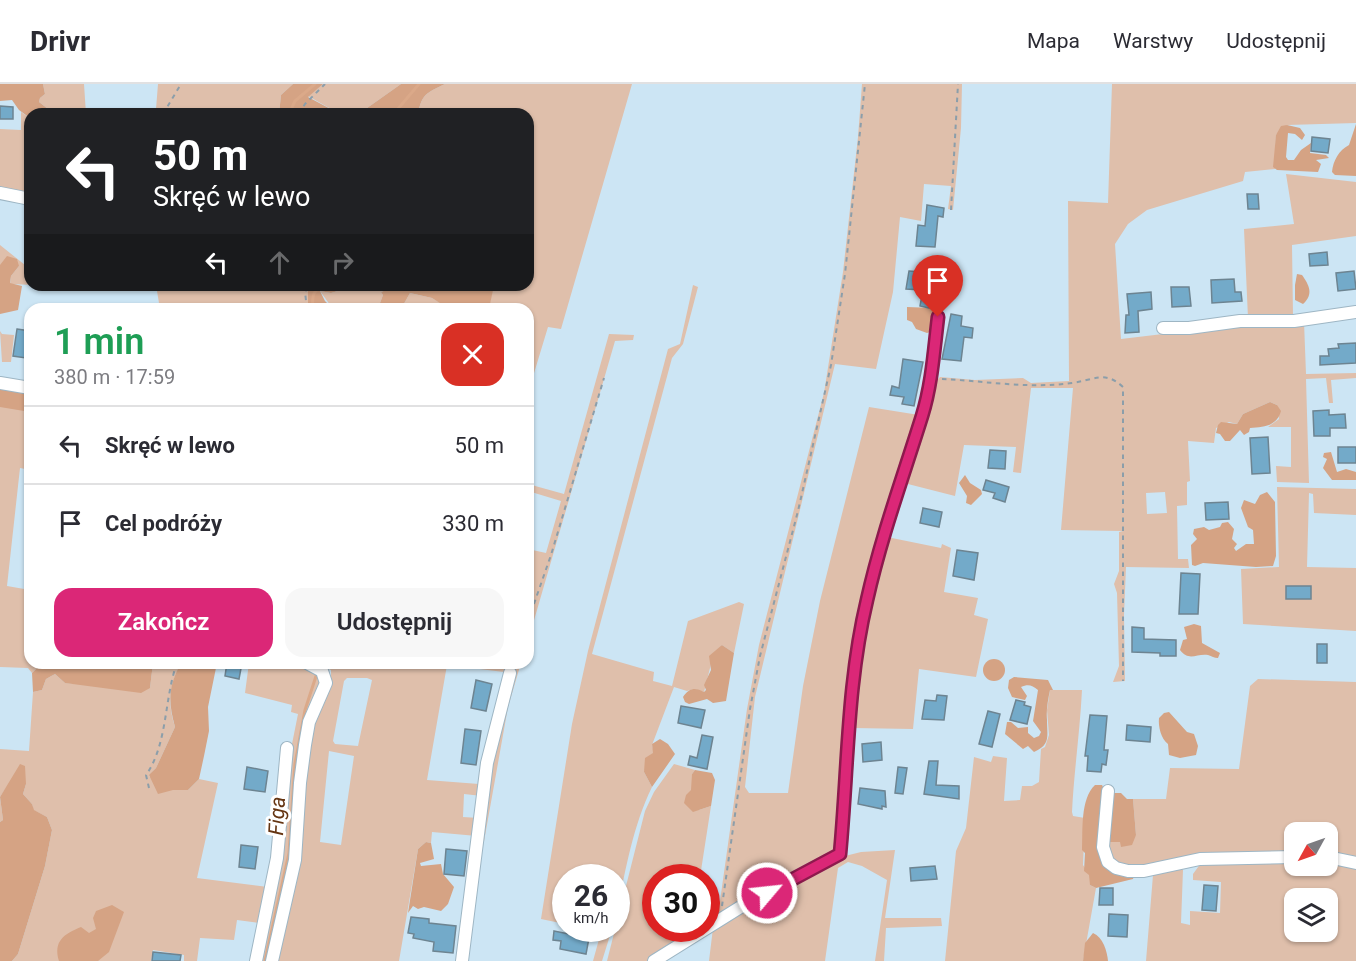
<!DOCTYPE html>
<html lang="pl">
<head>
<meta charset="utf-8">
<style>
	:root { --surface:#fff; --page:#f7f7f7; --text:#2b2b33; --muted:#7c7c81; --line:#e1e1e2; --accent:#db2777 }
	body { margin:0; font-family:Roboto,sans-serif; background:var(--page); color:var(--text); height:100vh; display:flex; flex-direction:column; font-size:22px; white-space:nowrap }
	* { box-sizing:border-box; margin:0 }
	p { font-size:20px; color:var(--muted) }
	.icon { flex:none; width:33px; height:33px; fill:none; stroke:currentColor; stroke-width:2; stroke-linecap:round; stroke-linejoin:round }
	.map { position:relative; flex:1; overflow:hidden }
	.details { position:absolute; left:24px; top:219px; width:510px; height:366px; display:flex; flex-direction:column; background:var(--surface); border-radius:18px; box-shadow:0 2px 4px #0004 }
	.details>* { flex:none }
	.top-card { position:absolute; left:24px; top:24px; width:510px; height:183px; border-radius:18px; box-shadow:0 2px 4px #0004; background:#202124; color:#fff; overflow:hidden }
	.needle { width:39px; rotate:230deg }
	.fabs { position:absolute; left:1284px; top:738px; display:grid; gap:12px }
	.fabs a { display:grid; place-items:center; width:54px; height:54px; border-radius:12px; background:var(--surface); box-shadow:0 2px 4px #0004; font-size:30px }
	.speed { position:absolute; left:552px; top:780px; display:flex; gap:12px; font-size:30px; font-weight:700; text-align:center }
	.speed>* { display:grid; place-content:center; width:78px; height:78px; border-radius:50%; background:var(--surface); box-shadow:0 2px 4px #0004; line-height:1 }
	.speed small { font-size:15px; font-weight:400 }
	.speed .limit { border:9px solid #d22; background:#fff; color:#111 }
	.pin { position:absolute; display:grid; place-items:center; width:51px; height:51px; color:#fff; margin:-62px -26px; border-radius:50% 50% 50% 0; rotate:-45deg; box-shadow:0 0 6px #0007 }
	.pin .icon { rotate:45deg }
	.me { position:absolute; width:66px; margin:-33px; rotate:62deg; stroke-linejoin:round; filter:drop-shadow(0 0 4px #0008) }
	.turn { display:flex; align-items:center; gap:21px; height:126px; padding:0 30px; font-size:27px }
	.turn .icon { width:78px; height:78px; stroke-width:2.5 }
	.turn b { display:block; font-size:42px; line-height:51px }
	.lanes { display:flex; align-items:center; height:57px; padding:0 30px; background:#0003; justify-content:center; gap:30px; direction:ltr }
	.lanes .off { opacity:.35 }
	.round { display:grid; place-items:center; flex:none; width:63px; height:63px; border-radius:18px; background:var(--page) }
	.headline { display:flex; align-items:center; justify-content:space-between; height:102px; padding:0 30px }
	h1 { font-size:36px; font-weight:600; line-height:45px; color:#1e9e55 }
	.primary-button { display:flex; gap:12px; margin-top:auto; padding:12px 30px }
	.primary-button a { flex:1; height:69px; border-radius:18px; background:var(--accent); color:#fff; font-size:24px; font-weight:600; line-height:69px; text-align:center }
	.primary-button a+a { background:var(--page); color:var(--text) }
	ul { padding:0; list-style:none }
	li { display:flex; align-items:center; gap:18px; height:78px; padding:0 30px; border-top:2px solid var(--line) }
	li div { flex:1 }
	li b { display:block; font-size:22px }
	li em { font-style:normal }
	header { display:flex; align-items:center; gap:36px; box-sizing:border-box; height:84px; padding:0 30px; background:var(--surface); border-bottom:2px solid var(--line) }
	header strong { font-size:28px }
	nav { display:flex; gap:33px; margin-inline-start:auto; font-size:21px }
	.map>svg:first-child { display:block }
	.green { fill:#dfbfab; fill-rule:evenodd }
	.forest { fill:#d5a384 }
	.lines { fill:none; stroke-linecap:round; stroke-linejoin:round }
	.stream { stroke:#dba989; stroke-width:3 }
	.building { fill:#73aac9; stroke:#6d8491; stroke-width:1.5 }
	.minor-casing { stroke:#9eb6c4; stroke-width:14 }
	.path { stroke:#8b9eaa; stroke-width:2; stroke-dasharray:4.5 4.5; stroke-linecap:butt }
	.minor { stroke:#fff; stroke-width:12 }
	.route-casing { stroke:#8e194d; stroke-width:15 }
	.route { stroke:#db2777; stroke-width:10 }
	.labels { text-anchor:middle; stroke-width:6; stroke-linejoin:round; paint-order:stroke }
	.water-label { font-size:21px; font-style:italic; fill:#653512; stroke:#fff }
</style>
</head>
<body>
<header>
<strong>Drivr</strong>
<nav><a>Mapa</a><a>Warstwy</a><a>Udostępnij</a></nav>
</header>
<div class="map">
<svg width="1356" height="877" viewBox="0 0 1356 877">
	<rect width="100%" height="100%" fill="#cce5f4"/>
	<g class="green">
		<polygon points="43,0 84,0 86,30 45,30 48,25 39,18 40,14 45,10"/>
		<polygon points="158,0 293,0 281,11 279,30 147,30 148,24 156,25"/>
		<polygon points="323,0 401,0 360,29 338,29 308,12"/>
		<path d="M445 0H632L561 245 548 243 528 309V225H489L492 206 487 205 485 201H528V30H418C422 9 427 9 445 0Z"/>
		<polygon points="862,0 962,0 961,44 953,126 948,125 951,102 924,100 921,137 900,133 893,208 876,285 835,280 755,613 745,703 749,709 788,709 803,602 820,517 869,323 919,331 864,514 838,756 834,769 707,842 706,816 720,817 747,625 759,561 824,309 843,188 858,53"/>
		<path d="M1112 0H1356V39L1287 41 1276 51 1275 85 1245 88 1243 97 1147 126 1128 140 1115 160 1121 255 1163 250V247L1304 238 1306 290 1356 289V294L1331 296 1333 319H1329L1326 294 1306 295 1309 399 1277 398 1276 382 1291 383V343H1268L1279 335 1277 321 1270 318 1243 330 1237 340 1229 338 1216 344 1214 359 1188 357 1190 397 1187 398V421L1177 422 1178 475H1188L1189 484 1126 483 1124 531 1125 597 1113 598 1119 582 1117 509 1114 500 1119 487V448L1123 447 1061 446 1073 304H1031L1021 389 1013 388 1016 363 964 361 955 412 904 399 931 303 940 293 975 296 1023 294 1031 299 1069 297 1068 117 1108 119ZM1165 408 1167 429 1147 430 1146 409Z"/>
		<polygon points="21,28 30,34 30,113 0,108 0,45 21,46"/>
		<polygon points="1286,90 1356,98 1356,152 1292,161 1293,232 1248,234 1244,145 1294,140"/>
		<polygon points="0,161 30,185 30,201 33,201 10,200 11,192 19,182 0,181"/>
		<polygon points="156,201 308,201 308,225 160,225"/>
		<polygon points="357,201 399,201 381,208 383,211 380,219 383,225 333,225 320,207 331,209"/>
		<path d="M693 201 698 203 683 260 672 274 592 570 654 588 653 597 672 602 688 537 739 518 744 520 734 569 722 561 711 580 704 608 694 605 687 607 674 603 652 661 654 669 650 672 644 688 652 703C633 742 626 784 617 827L616 794H566L565 840 541 835 572 640 588 567 668 265 680 260Z"/>
		<polygon points="410,209 432,214 447,223 465,225 401,225"/>
		<polygon points="0,247 2,250 14,251 11,278 2,278"/>
		<polygon points="609,250 634,251 633,256 615,257 528,557 528,465 546,469 561,417 528,407 528,400 564,410"/>
		<polygon points="4,322 30,328 30,386 20,384 7,502 30,506 30,579 42,579 32,589 28,584 0,583 0,323"/>
		<polygon points="1277,403 1356,405 1356,431 1314,429 1313,410 1309,409 1307,483 1356,484 1356,547 1243,540 1241,485 1279,483"/>
		<polygon points="887,453 941,464 942,460 951,464 944,508 978,514 974,531 988,535 976,593 919,585 913,645 853,644 858,577"/>
		<path d="M153 579H181C169 603 167 617 175 643L156 684 149 692 169 706H188L199 695 218 699 197 794 268 803 259 839 237 836 234 856 200 854 197 877H184V871L153 866 151 877H12L18 870 45 782 52 746 47 733 33 726 32 720 23 710 26 700 6 704 0 713 3 736 0 738V665L29 667 33 608 42 606 46 595 55 590 65 599 150 604Z"/>
		<polygon points="249,579 299,579 322,594 292,770 270,877 260,877 287,710 292,660 298,630 291,628 292,621 245,609"/>
		<path d="M315 579H521L508 623 483 763 495 660 513 589 447 581 427 696 479 700 482 712 464 710 463 733 479 734 477 752 432 748 431 759 426 758 418 765 399 877H276L312 638 331 594V586ZM347 594H367L372 596 358 662 335 660 333 657 344 597ZM329 667 354 672 341 761 320 758Z"/>
		<path d="M1258 595 1356 598V776L1328 771V748H1294V770L1143 784 1114 780 1106 754C1116 762 1125 756 1136 751L1133 715H1166L1170 684 1239 685 1250 602Z"/>
		<path d="M1050 606H1082C1080 647 1074 687 1072 728L1073 732 1085 734 1083 781 1090 791V801L1096 804 1083 877H945L956 767 966 744 974 673 991 678 993 672 1007 674 1004 717 1020 716 1022 702H1032L1039 698 1041 665 1045 663 1049 651 1047 626Z"/>
		<polygon points="674,680 695,686 692,690 699,726 711,722 700,793 656,794 656,844 703,845 650,877 607,877 645,727 654,708"/>
		<polygon points="895,766 885,834 941,834 942,842 886,844 884,877 875,877 887,796 862,782 848,778 838,784 825,877 709,877 713,844 845,772 861,768"/>
		<path d="M1294 776V782H1328V777L1356 782V877H1146L1153 791 1180 783 1183 786 1181 839 1190 841V827L1220 829 1221 798 1193 796V790L1201 779ZM1294 814H1328V848H1294Z"/>
		<polygon points="585,845 612,845 602,877 593,877 601,848"/>
	</g>
	<g class="forest">
		<polygon points="0,0 43,0 45,10 40,14 39,18 48,25 45,30 30,30 30,34 19,26 12,16 0,17"/>
		<path d="M293 0H323L308 13 338 29H360L401 0H445C427 9 422 9 418 30H279L281 11Z"/>
		<path d="M1356 40V92L1335 91 1332 88C1333 77 1339 66 1349 61Z"/>
		<polygon points="1287,41 1300,44 1305,51 1302,56 1295,50 1288,49 1286,73 1288,76 1294,76 1301,66 1311,59 1310,69 1326,71 1329,74 1316,76 1321,80 1318,88 1277,86 1273,83 1276,51 1281,42"/>
		<polygon points="7,172 17,175 19,182 11,192 10,199 22,202 18,226 0,230 0,181"/>
		<path d="M1297 190 1302 191C1309 201 1314 210 1303 220L1295 216V201Z"/>
		<polygon points="308,201 357,201 331,209 320,207 325,217 333,225 308,225"/>
		<polygon points="399,201 485,201 487,205 493,206 489,225 446,223 432,214 410,209 401,225 383,225 380,219 383,211 381,208"/>
		<polygon points="907,223 933,224 935,227 933,247 927,249 916,245 912,238 907,236"/>
		<polygon points="0,301 30,309 30,328 0,323"/>
		<path d="M1270 318 1277 321 1281 327C1277 342 1264 343 1250 344L1249 348 1244 351 1240 346 1230 357H1225L1220 350 1216 349 1218 341 1221 338 1237 340 1243 330Z"/>
		<polygon points="1331,368 1337,388 1346,385 1356,388 1356,396 1332,396 1323,384 1327,375 1323,373 1324,369"/>
		<polygon points="965,391 970,399 981,406 982,410 971,421 966,419 967,412 959,399"/>
		<polygon points="1267,408 1275,418 1276,472 1273,482 1256,483 1203,479 1195,482 1192,481 1191,461 1197,455 1193,450 1194,445 1204,443 1209,446 1220,443 1222,439 1228,438 1234,445 1232,455 1237,460 1234,464 1236,467 1246,460 1254,460 1253,446 1248,443 1241,424 1244,416 1255,420 1260,411"/>
		<path d="M1194 540 1201 542 1202 559 1220 569 1218 574C1214 574 1212 572 1208 571 1197 569 1189 578 1180 566L1183 556 1187 555 1184 543Z"/>
		<path d="M722 561 734 569 726 617 713 619 707 615 689 620 685 618 683 613C689 604 695 603 704 608L706 606 704 601 711 586 709 572Z"/>
		<circle cx="994" cy="586" r="11"/>
		<polygon points="42,579 153,579 150,604 141,609 65,599 55,590 46,595 42,606 33,608 32,589"/>
		<path d="M181 579H217L208 623 209 647 204 672 199 695 188 706H173L158 710 149 691 156 684 175 643C168 617 168 603 181 579Z"/>
		<path d="M1014 593 1048 596 1053 606H1050C1048 616 1046 626 1047 636 1047 652 1051 661 1034 668L1028 662 1023 665 1005 650 1007 638H1011L1018 644 1028 643V649L1034 654 1039 652 1041 648 1033 637 1038 606C1032 601 1028 600 1021 603L1027 612 1025 616 1012 613 1008 604 1009 596Z"/>
		<path d="M1169 628 1187 648 1194 650 1198 662 1196 671 1180 674 1169 671 1168 660C1161 655 1158 642 1159 634L1164 629Z"/>
		<polygon points="660,655 668,660 675,670 652,703 644,688 645,674 653,669 652,660"/>
		<polygon points="20,680 25,682 26,700 23,710 32,720 34,726 47,733 52,746 45,782 18,870 12,877 0,877 0,738 3,736 0,713"/>
		<polygon points="695,686 712,689 715,696 711,722 693,728 684,719 686,711 691,706 692,690"/>
		<path d="M1095 701H1102L1105 707 1100 770 1134 792 1133 795 1096 804 1090 801 1089 791 1084 787 1085 769 1082 766C1083 747 1080 715 1095 701Z"/>
		<polygon points="1111,709 1121,709 1127,715 1133,715 1136,751 1132,761 1121,763 1120,758 1110,758 1106,754"/>
		<polygon points="426,758 431,759 434,775 420,779 421,782 441,780 443,790 454,803 448,820 441,827 424,823 418,825 413,822 408,829 418,765"/>
		<path d="M112 821 124 828 109 868 98 877H59C53 857 64 850 81 843L89 849 96 845 93 834 96 827Z"/>
		<path d="M1093 849C1103 853 1107 867 1108 877H1083L1085 859Z"/>
	</g>
	<g class="lines">
		<g class="stream">
			<polyline points="289,30 295,17 315,0"/>
			<polyline points="377,30 397,26 419,0"/>
			<path d="M313 225C312 212 312 206 325 201"/>
			<polyline points="265,877 289,769 295,680 305,626 317,589"/>
		</g>
	</g>
	<g class="building">
		<polygon points="0,22 13,23 13,35 0,35"/>
		<polygon points="1312,53 1330,55 1328,69 1311,67"/>
		<polygon points="1247,110 1258,110 1259,125 1248,125"/>
		<polygon points="927,121 944,124 943,133 938,132 935,163 916,162 918,141 925,142"/>
		<polygon points="1327,168 1328,181 1310,182 1309,170"/>
		<polygon points="909,187 932,189 929,224 920,222 923,206 906,205"/>
		<polygon points="1354,187 1356,205 1338,207 1336,189"/>
		<polygon points="1234,195 1235,208 1241,208 1242,217 1212,219 1211,196"/>
		<polygon points="1171,203 1189,203 1191,222 1172,223"/>
		<polygon points="1151,208 1152,225 1138,227 1139,248 1125,249 1126,231 1129,231 1127,210"/>
		<polygon points="951,230 962,232 961,242 973,244 972,254 964,253 961,277 942,275"/>
		<polygon points="17,245 30,247 26,274 13,272"/>
		<polygon points="1356,259 1356,279 1320,281 1320,272 1329,272 1328,265 1339,264 1338,260"/>
		<polygon points="903,275 923,278 914,322 902,320 904,313 890,311 892,302 899,304"/>
		<polygon points="1329,326 1329,331 1345,330 1346,344 1330,344 1330,352 1314,352 1313,327"/>
		<polygon points="1268,353 1270,389 1252,390 1250,354"/>
		<rect x="1338" y="363" width="18" height="16"/>
		<polygon points="990,366 1006,367 1005,385 988,384"/>
		<polygon points="986,396 1009,403 1005,418 993,414 995,409 983,406"/>
		<polygon points="1228,418 1229,435 1206,436 1205,419"/>
		<polygon points="923,424 942,428 939,443 920,439"/>
		<polygon points="957,466 978,469 974,496 953,492"/>
		<polygon points="1181,489 1200,490 1198,530 1179,530"/>
		<rect x="1286" y="502" width="25" height="13"/>
		<polygon points="1132,543 1144,544 1144,555 1176,556 1176,572 1160,572 1160,569 1132,568"/>
		<rect x="1317" y="560" width="10" height="19"/>
		<polygon points="227,579 242,579 239,595 225,592"/>
		<polygon points="476,596 492,600 486,627 471,624"/>
		<polygon points="937,611 947,612 944,636 922,635 925,616 936,617"/>
		<polygon points="1016,616 1025,618 1024,621 1031,623 1027,640 1010,636"/>
		<polygon points="681,622 705,626 701,644 678,639"/>
		<polygon points="988,627 1000,630 992,663 979,660"/>
		<polygon points="1090,631 1107,632 1104,666 1108,666 1106,681 1102,680 1101,688 1087,687 1088,672 1085,672"/>
		<polygon points="1127,641 1151,643 1150,658 1126,656"/>
		<polygon points="465,645 481,647 476,681 461,679"/>
		<polygon points="702,651 713,653 707,685 688,681 690,672 697,674"/>
		<polygon points="881,658 882,676 863,678 862,660"/>
		<polygon points="929,677 938,677 936,701 959,702 959,715 924,710"/>
		<polygon points="247,683 268,687 265,708 244,705"/>
		<polygon points="898,683 907,684 903,710 895,709"/>
		<polygon points="860,704 885,707 886,723 882,722 882,725 858,720"/>
		<polygon points="241,761 258,763 255,785 239,783"/>
		<polygon points="446,765 467,767 464,792 444,790"/>
		<polygon points="935,782 937,795 911,797 910,784"/>
		<polygon points="1204,801 1218,802 1216,827 1202,826"/>
		<polygon points="1100,804 1113,804 1113,821 1099,821"/>
		<polygon points="1109,830 1128,831 1127,853 1108,852"/>
		<polygon points="411,833 429,835 429,839 456,842 453,869 433,867 434,858 413,854 414,850 408,849"/>
		<polygon points="554,847 589,854 586,870 560,865 561,857 553,856"/>
		<polygon points="153,868 181,871 180,877 152,877"/>
	</g>
	<g class="lines">
		<defs>
			<g id="minor">
				<polyline points="0,109 30,115"/>
				<polyline points="1163,244 1189,244 1240,237 1294,237 1356,228"/>
				<polyline points="0,299 30,304"/>
				<polyline points="1108,707 1103,763 1108,778 1116,784 1128,787 1144,787 1200,775 1294,773"/>
				<polyline points="1328,773 1356,779"/>
				<polyline points="256,877 277,774 287,664"/>
				<polyline points="272,877 295,776 300,699 305,661 309,638 326,599 322,587 307,579"/>
				<polyline points="462,877 487,679 510,589"/>
				<path d="M654 877 747 819 840 770C848 685 847 599 867 516 881 453 903 393 922 332 932 300 934 266 938 233"/>
			</g>
		</defs>
		<use href="#minor" class="minor-casing"/>
		<g class="path">
			<polyline points="163,30 181,0"/>
			<polyline points="299,30 305,20 325,0"/>
			<polyline points="951,126 958,0"/>
			<polyline points="307,225 305,208 309,201"/>
			<path d="M942 295C985 297 1029 305 1072 299 1094 296 1105 286 1123 303V597"/>
			<polyline points="528,537 551,471 604,294"/>
			<path d="M149 704 146 691C168 660 164 614 177 579"/>
			<polyline points="722,822 750,625 760,572 798,427 831,281 845,190 865,0"/>
		</g>
		<use href="#minor" class="minor"/>
	</g>
	<g class="lines">
		<defs>
			<path id="route" d="M767 809 840 770C848 685 847 599 867 516 881 453 903 393 922 332 932 300 934 266 938 233"/>
		</defs>
		<use href="#route" class="route-casing"/>
		<use href="#route" class="route"/>
	</g>
	<g class="labels">
		<g class="water-label">
			<text transform="translate(277 732) rotate(-87)" y="7">Figa</text>
		</g>
	</g>
</svg>
<div class="fabs">
<a><svg class="needle" viewBox="-14 -14 28 28"><path d="M0-13l5 13h-10z" fill="#e53935"/><path d="M0 13l5-13h-10z" fill="#7c7c81"/></svg></a>
<a><svg class="icon" aria-label="layers" viewBox="0 0 24 24"><path d="M12 4l9 5-9 5-9-5zM3 14l9 5 9-5"/></svg></a>
</div>
<div class="speed"><div>26<small>km/h</small></div><div class="limit">30</div></div>
<div class="pin" style="left:938px;top:233px;background:#d93025"><svg class="icon" aria-label="arrive" viewBox="0 0 24 24"><path d="M6 21V4h12l-3 4 3 4H6"/></svg></div>
<svg class="me" style="left:767px;top:809px" viewBox="-20 -20 40 40"><circle r="17" fill="#db2777" stroke="#fff" stroke-width="3"/><path d="M0-11L8 9 0 5-8 9z" fill="#fff"/></svg>
<div class="top-card">
<div class="turn"><svg class="icon" aria-label="left" viewBox="0 0 24 24"><path d="M17 20v-9H6M10 6l-5 5 5 5"/></svg><div><b>50 m</b>Skręć w lewo</div></div>
<div class="lanes"><svg class="icon" aria-label="left" viewBox="0 0 24 24"><path d="M17 20v-9H6M10 6l-5 5 5 5"/></svg><svg class="icon off" aria-label="ahead" viewBox="0 0 24 24"><path d="M12 20V5M6 11l6-6 6 6"/></svg><svg class="icon off" aria-label="right" viewBox="0 0 24 24"><path d="M7 20v-9h11M14 6l5 5-5 5"/></svg></div>
</div>
<section class="details">
<div class="headline"><div><h1>1 min</h1><p>380 m · 17:59</p></div><a class="round" style="background:#d93025;color:#fff"><svg class="icon" aria-label="close" viewBox="0 0 24 24"><path d="M6 6l12 12M18 6L6 18"/></svg></a></div>
<ul>
<li><svg class="icon" aria-label="left" viewBox="0 0 24 24"><path d="M17 20v-9H6M10 6l-5 5 5 5"/></svg><div><b>Skręć w lewo</b></div><em>50 m</em></li>
<li><svg class="icon" aria-label="arrive" viewBox="0 0 24 24"><path d="M6 21V4h12l-3 4 3 4H6"/></svg><div><b>Cel podróży</b></div><em>330 m</em></li>
</ul>
<div class="primary-button"><a>Zakończ</a><a>Udostępnij</a></div>
</section>
</div>
</body>
</html>
